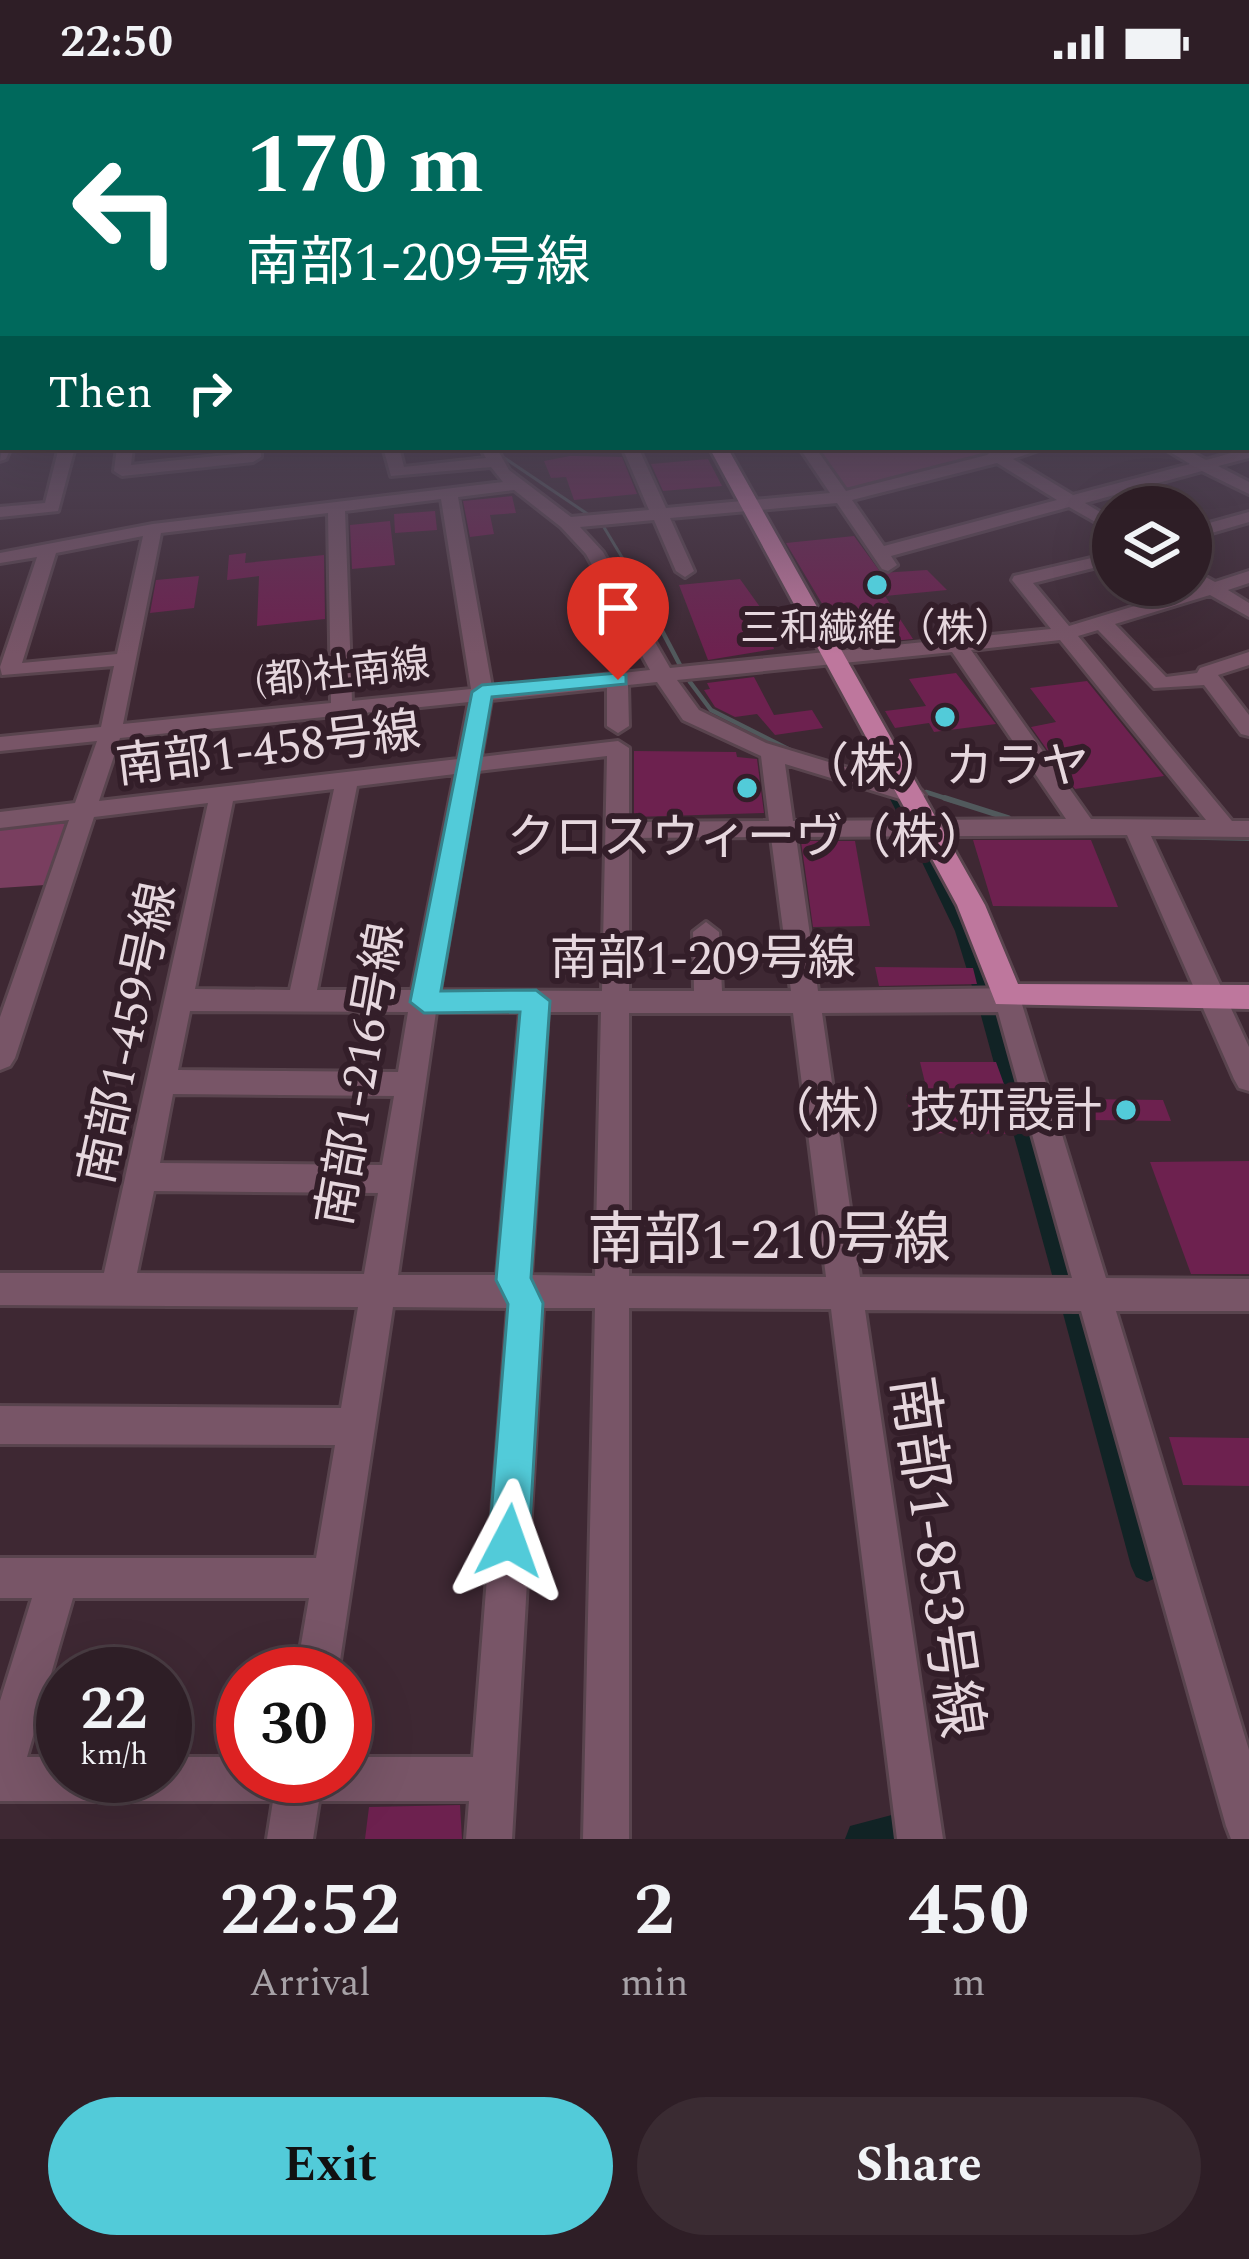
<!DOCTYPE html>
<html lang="en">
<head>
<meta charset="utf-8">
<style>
	:root { --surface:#2e1e26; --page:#3a2b32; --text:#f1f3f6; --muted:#a7a2a7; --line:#493c43; --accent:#52cbd9 }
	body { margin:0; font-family:Spectral,"Noto Sans JP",serif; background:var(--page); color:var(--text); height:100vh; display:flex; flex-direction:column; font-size:45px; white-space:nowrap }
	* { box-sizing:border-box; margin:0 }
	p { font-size:39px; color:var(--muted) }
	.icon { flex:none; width:66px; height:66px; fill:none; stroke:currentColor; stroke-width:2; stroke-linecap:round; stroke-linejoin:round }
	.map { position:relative; height:1755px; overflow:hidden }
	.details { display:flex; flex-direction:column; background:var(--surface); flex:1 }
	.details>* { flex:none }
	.guide { position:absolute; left:0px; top:0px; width:1251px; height:366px; box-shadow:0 12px 48px #0002,0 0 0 3px var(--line); background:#00695c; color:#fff; overflow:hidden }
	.buttons { position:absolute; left:1092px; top:402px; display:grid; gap:24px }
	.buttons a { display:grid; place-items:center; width:120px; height:120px; border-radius:50%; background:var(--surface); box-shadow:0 12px 48px #0002,0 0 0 3px var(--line); font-size:60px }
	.speed { position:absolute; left:36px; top:1563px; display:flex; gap:24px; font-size:60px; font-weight:700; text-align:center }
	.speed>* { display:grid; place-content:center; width:156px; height:156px; border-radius:50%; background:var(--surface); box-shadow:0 12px 48px #0002,0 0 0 3px var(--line); line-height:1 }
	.speed small { font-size:30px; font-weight:400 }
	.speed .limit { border:18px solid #d22; background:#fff; color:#111 }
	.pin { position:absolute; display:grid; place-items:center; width:102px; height:102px; color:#fff; margin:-123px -51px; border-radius:50% 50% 50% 0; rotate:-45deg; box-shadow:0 0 12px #0007 }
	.pin .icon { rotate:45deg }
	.me { position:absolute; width:132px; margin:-66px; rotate:4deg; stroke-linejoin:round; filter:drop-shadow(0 0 9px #0008) }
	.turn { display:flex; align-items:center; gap:42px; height:252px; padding:0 48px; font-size:54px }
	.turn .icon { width:156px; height:156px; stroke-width:2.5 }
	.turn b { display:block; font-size:84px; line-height:102px }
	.then { display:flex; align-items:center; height:114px; padding:0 48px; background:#0003; gap:24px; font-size:45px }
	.eta { display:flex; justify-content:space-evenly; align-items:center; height:204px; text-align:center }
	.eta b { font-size:72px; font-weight:700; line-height:84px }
	.primary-button { display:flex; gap:24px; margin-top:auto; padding:24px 48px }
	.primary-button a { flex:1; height:138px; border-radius:72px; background:var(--accent); color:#111; font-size:48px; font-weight:700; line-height:138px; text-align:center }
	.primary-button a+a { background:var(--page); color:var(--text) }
	.status { display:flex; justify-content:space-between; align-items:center; height:84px; padding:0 60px; background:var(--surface); direction:ltr }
	.status svg { height:33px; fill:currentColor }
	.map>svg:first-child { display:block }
	.green { fill:#793e5f }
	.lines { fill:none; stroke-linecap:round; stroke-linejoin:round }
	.stream-far2 { stroke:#51595c; stroke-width:3 }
	.stream-far1 { stroke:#51595c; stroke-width:4.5 }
	.stream { stroke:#51595c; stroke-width:6 }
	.canal { fill:#112325; fill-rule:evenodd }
	.building { fill:#6d214f }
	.minor-casing { stroke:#59444e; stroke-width:6 }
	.major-casing { stroke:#59444e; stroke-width:6 }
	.minor { fill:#785567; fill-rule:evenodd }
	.major { fill:#be779d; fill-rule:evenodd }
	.route { fill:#52cbd9; stroke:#35848d; stroke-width:3 }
	.poi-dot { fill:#52cbd9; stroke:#331e29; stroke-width:4.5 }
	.labels { text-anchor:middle; stroke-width:12; stroke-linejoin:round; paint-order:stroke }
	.far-poi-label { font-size:39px; fill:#e6d7de; stroke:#331e29 }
	.far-street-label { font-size:39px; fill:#e6d7de; stroke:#331e29 }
	.street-label { font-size:48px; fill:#e6d7de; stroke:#331e29 }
	.poi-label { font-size:48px; fill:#e6d7de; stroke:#331e29 }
	.near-street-label { font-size:57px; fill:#e6d7de; stroke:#331e29 }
</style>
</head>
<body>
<div class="status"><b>22:50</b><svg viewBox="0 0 49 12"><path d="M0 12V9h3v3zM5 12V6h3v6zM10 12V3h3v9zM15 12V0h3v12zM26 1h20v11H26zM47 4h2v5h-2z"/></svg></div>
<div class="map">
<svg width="1249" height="1755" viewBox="0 0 1249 1755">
	<rect width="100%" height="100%" fill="#3e2833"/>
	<g class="green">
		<polygon points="812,363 975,363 987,371 846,408"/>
		<polygon points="60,734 68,739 45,801 0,804 0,741"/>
	</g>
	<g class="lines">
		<g class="stream-far2">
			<polyline points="503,373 592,433"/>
			<polyline points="602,440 638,500"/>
		</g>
		<g class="stream-far1">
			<polyline points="636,497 681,583"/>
			<polyline points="690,598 711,626 800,671"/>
			<polyline points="926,708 954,717"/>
		</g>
		<g class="stream">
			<polyline points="945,714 1008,734"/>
			<polyline points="1162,752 1249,754"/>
		</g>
		<g class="canal">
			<polygon points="899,709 905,711 922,742 919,747 928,753 975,847 997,912 994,918 978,918 975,912 955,847 910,753 913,748 906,746 890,715"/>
			<polygon points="991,919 999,922 1002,928 1080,1198 1076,1207 1067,1211 1058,1207 1054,1198 980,928 983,922"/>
			<polygon points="1074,1209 1083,1213 1087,1222 1163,1482 1158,1493 1147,1498 1136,1493 1131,1482 1061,1222 1065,1213"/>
			<polygon points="903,1728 916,1733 921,1746 917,1755 845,1755 850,1742"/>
		</g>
	</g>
	<g class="building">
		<polygon points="570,372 622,373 637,410 574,416 566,393 551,394 544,377"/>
		<polygon points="708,375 722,402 663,407 651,380"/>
		<polygon points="512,412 516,429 490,431 494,450 470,453 463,417"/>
		<polygon points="435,427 437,446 395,449 394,430"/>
		<polygon points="390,437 395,481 352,485 350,441"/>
		<polygon points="854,452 881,489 927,486 947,506 885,512 913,555 882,558 872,551 853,520 824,523 786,459"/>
		<polygon points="246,469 245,479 324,471 325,535 257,542 259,492 227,496 229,471"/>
		<polygon points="199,492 194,524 150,529 156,496"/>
		<polygon points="740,495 760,523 774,565 708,576 679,501"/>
		<polygon points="956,589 996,640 934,648 929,639 895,644 885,627 926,622 909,595"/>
		<polygon points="754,593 774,631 812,626 823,644 775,651 757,630 735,633 715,623 704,606 710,605 707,599"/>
		<polygon points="1087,597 1164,692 1075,705 1031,643 1056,638 1030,604"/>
		<polygon points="634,667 736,668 737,673 757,675 764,729 634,733"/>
		<polygon points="973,756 1091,756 1118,823 993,822"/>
		<polygon points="801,757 855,757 870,842 813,843"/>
		<polygon points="875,883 973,884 977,900 879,902"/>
		<polygon points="920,978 996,978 1022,1050 914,1049 906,1011 928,1011"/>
		<polygon points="1082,1015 1163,1016 1171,1037 1089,1036"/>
		<polygon points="1249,1077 1249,1190 1191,1190 1150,1078"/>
		<polygon points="1169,1353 1249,1354 1249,1402 1183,1401"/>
		<polygon points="460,1721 462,1755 365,1755 369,1723"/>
	</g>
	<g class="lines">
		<defs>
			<g id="minor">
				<polygon points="3,358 3,363 11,363 6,375 0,377"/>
				<polygon points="59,363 75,363 58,427 0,433 0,423 45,419"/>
				<polygon points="117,363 133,363 131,381 245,369 245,363 261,363 261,373 253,378 122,392 114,387"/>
				<path d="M383 363H399L404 383 486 374 480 363H496L509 386 571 433 649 426 622 363H638L666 424 830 409 799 363H815L846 407 987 371 994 365 1047 363 1013 375 1073 411 1190 380 1162 363H1182L1206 376 1249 364V374L1218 382 1249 398V410L1202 387 1085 419 1113 436V448L1069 423 891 472 897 481 888 487 882 485 837 419 670 434 694 487 685 493 676 487 654 436 580 443 603 468 670 584 1051 545 1012 496 1014 492 1113 469V479L1033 499 1069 542 1197 503 1191 499V485L1215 498 1249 487V499L1228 506 1249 519V533L1210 511 1115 540 1166 593 1197 589 1200 584 1249 568V581L1218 591 1249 631V652L1241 650 1204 601 1154 604 1098 546 1078 552 1232 737H1249V753L1151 752 1249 963V1007L1239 1004 1234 995 1127 751 796 753 818 907 1017 904 1106 1194 1249 1195V1227H1116L1249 1666V1755H1231L1226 1742 1081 1227 865 1226 943 1755H897L831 1225 629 1224V1755H583L595 1224H543L512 1755H466L469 1717H319L313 1755H267L273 1717H0V1617L32 1514H0V1474H316L335 1361 0 1360V1322L341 1324 358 1223 0 1221V1189H104L208 719 94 733 15 974 10 982 0 986V933L69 736 0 744V728L75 719 97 657 0 667V653L101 643 114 582 2 591 0 583 37 473 0 479V469L153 440 503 398 491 383 391 392ZM997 379 1057 416 884 462 852 416ZM514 406 561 443 586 470 650 586 492 603 458 413ZM441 415 471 605 352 617 345 427ZM328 429 331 619 123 640 161 449ZM143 452 117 570 22 579 56 469ZM1060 556 1206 736 1091 735 971 566ZM952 568 1066 735 793 737 785 680 913 719 925 711 921 706 766 659 699 626 677 596ZM657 598 683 636 761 672 769 737 629 738V664L618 657 481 673 491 616 607 604V642L618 649 629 642 628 601ZM469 618 458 675 99 717 120 654ZM607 672 602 907 440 906 478 687ZM455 690 412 906H317L357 702ZM334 705 290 906 195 905 233 717ZM771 753 791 907H722L719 848 706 838 693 848 694 907H629V754ZM190 927 408 928 398 988 178 986ZM436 928H520L497 1191H398ZM548 928H601L595 1192 531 1191ZM998 928 1072 1194 860 1193 822 929ZM629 929H793L826 1193 629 1192ZM173 1010 394 1012 382 1081 160 1079ZM154 1107 378 1109 364 1190 137 1189ZM393 1223 508 1224 473 1673H345V1692H243V1673H165V1692H63V1673H27L73 1514H309L296 1590H338Z"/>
				<polygon points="1249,428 1249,438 1191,455 1191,444"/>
			</g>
			<polygon id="major" points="709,363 727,363 985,821 1018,900 1249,901 1249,925 996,920 957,821"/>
		</defs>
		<use href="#minor" class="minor-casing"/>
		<use href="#major" class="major-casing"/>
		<use href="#minor" class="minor"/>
		<use href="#major" class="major"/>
	</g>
	<linearGradient id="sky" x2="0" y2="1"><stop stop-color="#22161c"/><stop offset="0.57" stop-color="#52485b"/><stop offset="1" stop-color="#52485b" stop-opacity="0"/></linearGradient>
	<rect width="1249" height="570" fill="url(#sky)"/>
	<polygon class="route" points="618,589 626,591 626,600 492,613 441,907 536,906 550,917 531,1194 543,1219 529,1457 523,1471 509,1477 495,1471 489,1457 508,1220 496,1196 520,928 424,929 410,918 472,608 482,601"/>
	<g class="poi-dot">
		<circle cx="877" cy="501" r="12"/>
		<circle cx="945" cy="633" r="12"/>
		<circle cx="747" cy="704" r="12"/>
		<circle cx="1126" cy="1026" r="12"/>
	</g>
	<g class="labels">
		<g class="far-poi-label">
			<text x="877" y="557">三和繊維（株）</text>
		</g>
		<g class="far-street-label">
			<text transform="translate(342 587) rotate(-6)" y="14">(都)社南線</text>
		</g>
		<g class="street-label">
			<text transform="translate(268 663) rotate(-7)" y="17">南部1-458号線</text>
			<text x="703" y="890">南部1-209号線</text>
			<text transform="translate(126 949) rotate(-78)" y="17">南部1-459号線</text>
			<text transform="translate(359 990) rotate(-80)" y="17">南部1-216号線</text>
		</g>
		<g class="poi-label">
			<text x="945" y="698">（株）カラヤ</text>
			<text x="747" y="769">クロスウィーヴ（株）</text>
			<text x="1102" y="1043" text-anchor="end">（株）技研設計</text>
		</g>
		<g class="near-street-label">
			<text x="769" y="1174">南部1-210号線</text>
			<text transform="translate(938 1473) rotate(82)" y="20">南部1-853号線</text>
		</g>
	</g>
</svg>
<div class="buttons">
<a><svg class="icon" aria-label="layers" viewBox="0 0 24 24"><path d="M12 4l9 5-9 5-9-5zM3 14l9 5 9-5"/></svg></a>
</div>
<div class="speed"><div>22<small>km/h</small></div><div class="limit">30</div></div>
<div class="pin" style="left:618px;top:596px;background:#d93025"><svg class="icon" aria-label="arrive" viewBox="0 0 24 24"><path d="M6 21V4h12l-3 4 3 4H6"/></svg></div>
<svg class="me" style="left:509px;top:1457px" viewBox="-20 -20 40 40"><path d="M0-17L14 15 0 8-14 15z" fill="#52cbd9" stroke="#fff" stroke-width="4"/></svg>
<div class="guide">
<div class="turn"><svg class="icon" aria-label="left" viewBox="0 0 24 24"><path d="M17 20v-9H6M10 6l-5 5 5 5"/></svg><div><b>170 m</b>南部1-209号線</div></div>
<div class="then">Then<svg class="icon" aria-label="right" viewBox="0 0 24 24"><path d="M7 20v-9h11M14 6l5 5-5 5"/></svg></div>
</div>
</div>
<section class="details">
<div class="eta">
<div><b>22:52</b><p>Arrival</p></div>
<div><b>2</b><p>min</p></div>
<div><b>450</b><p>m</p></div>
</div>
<div class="primary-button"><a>Exit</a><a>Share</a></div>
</section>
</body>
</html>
